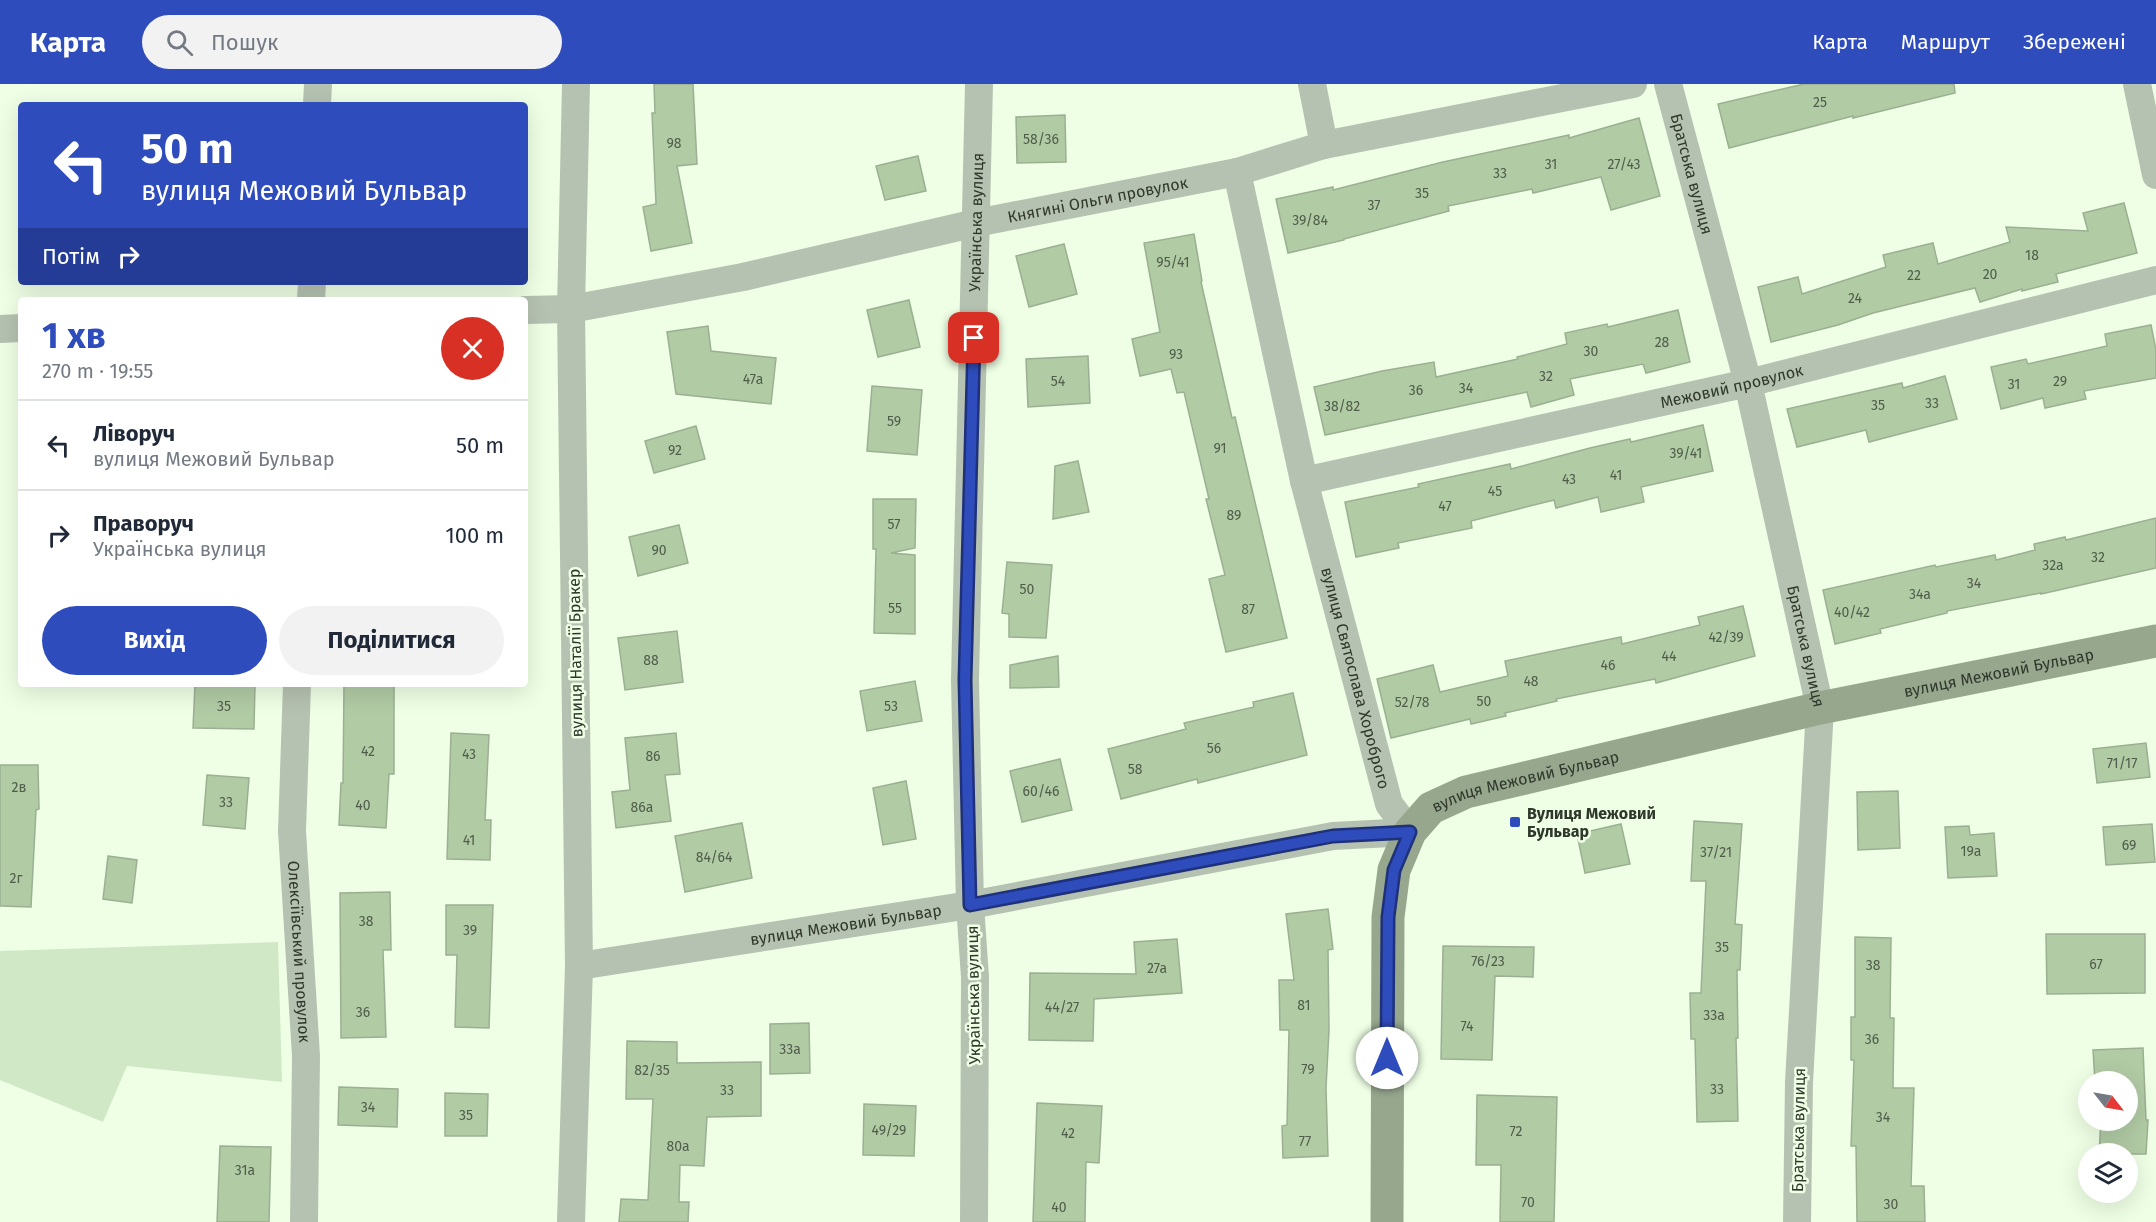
<!DOCTYPE html>
<html lang="uk">
<head>
<meta charset="utf-8">
<style>
	:root { --surface:#fff; --page:#f2f2f3; --text:#1f2937; --muted:#747a83; --line:#e0e1e3; --accent:#2e4cbc }
	body { margin:0; font-family:"Fira Sans",sans-serif; background:var(--page); color:var(--text); height:100vh; display:flex; flex-direction:column; font-size:22px; white-space:nowrap }
	* { box-sizing:border-box; margin:0 }
	p { font-size:20px; color:var(--muted) }
	.icon { flex:none; width:33px; height:33px; fill:none; stroke:currentColor; stroke-width:2; stroke-linecap:round; stroke-linejoin:round }
	.map { position:relative; flex:1; overflow:hidden }
	.details { position:absolute; left:18px; top:213px; width:510px; height:390px; display:flex; flex-direction:column; background:var(--surface); border-radius:6px; box-shadow:0 6px 24px #0002 }
	.details>* { flex:none }
	.top-card { position:absolute; left:18px; top:18px; width:510px; height:183px; border-radius:6px; box-shadow:0 6px 24px #0002; background:#2e4cbc; color:#fff; overflow:hidden }
	.needle { width:39px; rotate:121deg }
	.fabs { position:absolute; left:2078px; top:987px; display:grid; gap:12px }
	.fabs a { display:grid; place-items:center; width:60px; height:60px; border-radius:50%; background:var(--surface); box-shadow:0 6px 24px #0002; font-size:30px }
	.pin { position:absolute; display:grid; place-items:center; width:51px; height:51px; color:#fff; margin:-26px; border-radius:12px; box-shadow:0 3px 9px #0006 }
	.me { position:absolute; width:66px; margin:-33px; rotate:0deg; stroke-linejoin:round; filter:drop-shadow(0 0 4px #0008) }
	.turn { display:flex; align-items:center; gap:21px; height:126px; padding:0 24px; font-size:27px }
	.turn .icon { width:78px; height:78px; stroke-width:2.5 }
	.turn b { display:block; font-size:42px; line-height:51px }
	.then { display:flex; align-items:center; height:57px; padding:0 24px; background:#0003; gap:12px; font-size:22px }
	.round { display:grid; place-items:center; flex:none; width:63px; height:63px; border-radius:32px; background:var(--page) }
	.overview { display:flex; align-items:center; justify-content:space-between; height:102px; padding:0 24px }
	h1 { font-size:36px; font-weight:700; line-height:45px; color:var(--accent) }
	.cta { display:flex; gap:12px; margin-top:auto; padding:12px 24px }
	.cta a { flex:1; height:69px; border-radius:36px; background:var(--accent); color:#fff; font-size:24px; font-weight:700; line-height:69px; text-align:center }
	.cta a+a { background:var(--page); color:var(--text) }
	ul { padding:0; list-style:none }
	li { display:flex; align-items:center; gap:18px; height:90px; padding:0 24px; border-top:2px solid var(--line) }
	li div { flex:1 }
	li b { display:block; font-size:22px }
	li em { font-style:normal }
	header { display:flex; align-items:center; gap:36px; box-sizing:border-box; height:84px; padding:0 30px; background:var(--accent); color:#fff }
	header strong { font-size:28px }
	nav { display:flex; gap:33px; margin-inline-start:auto; font-size:21px }
	.search { width:420px; height:54px; background:var(--page); display:flex; align-items:center; gap:15px; box-sizing:border-box; padding:0 21px; border-radius:33px; color:var(--muted); font-size:22px }
	.map>svg:first-child { display:block }
	.grass { fill:#d0e8c5 }
	.building { fill:#b1cba5; stroke:#9bb091; stroke-width:1.5 }
	.lines { fill:none; stroke-linecap:round; stroke-linejoin:round }
	.street { stroke:#b6c2b1; stroke-width:28 }
	.secondary { stroke:#96a78e; stroke-width:33 }
	.route-casing { stroke:#1e317a; stroke-width:15 }
	.route { stroke:#2e4cbc; stroke-width:10 }
	.poi-dot { fill:#2e4cbc; stroke:#eeffe5; stroke-width:2 }
	.labels { text-anchor:middle; stroke-width:5; stroke-linejoin:round; paint-order:stroke }
	.number-label { font-size:14px; fill:#505d4a }
	.street-label { font-size:16px; fill:#30382c; stroke:#eeffe5 }
	.poi-label { font-size:16px; font-weight:bold; fill:#30382c; stroke:#eeffe5; text-anchor:start }
</style>
</head>
<body>
<header>
<strong>Карта</strong>
<div class="search"><svg class="icon" aria-label="search" viewBox="0 0 24 24"><circle cx="10" cy="10" r="6"/><path d="M15 15l6 6"/></svg>Пошук</div>
<nav><a>Карта</a><a>Маршрут</a><a>Збережені</a></nav>
</header>
<div class="map">
<svg width="2156" height="1138" viewBox="0 0 2156 1138">
	<rect width="100%" height="100%" fill="#eeffe5"/>
	<polygon class="grass" points="278,858 282,998 127,982 103,1038 0,996 0,867"/>
	<g class="building">
		<polygon points="654,0 693,0 697,80 677,82 692,159 651,167 643,123 656,120 652,29 655,29"/>
		<polygon points="1804,0 1954,0 1955,9 1853,34 1853,32 1729,64 1718,20"/>
		<polygon points="1065,31 1066,78 1017,79 1016,33"/>
		<polygon points="1639,34 1660,112 1611,126 1601,93 1533,109 1532,105 1448,122 1449,127 1344,155 1344,156 1288,169 1276,115 1333,103 1333,106 1443,78 1569,51 1569,54"/>
		<polygon points="918,72 926,107 885,116 876,82"/>
		<polygon points="2124,119 2137,169 2056,190 2058,198 2022,207 2022,205 1980,218 1975,204 1873,229 1838,241 1771,258 1758,203 1798,193 1802,210 1886,183 1883,171 1933,159 1938,180 2010,158 2006,143 2088,147 2083,129"/>
		<polygon points="1194,150 1202,197 1201,198 1232,334 1235,333 1287,554 1226,568 1209,495 1225,491 1206,415 1209,415 1184,308 1177,309 1171,285 1140,292 1132,255 1160,248 1144,159"/>
		<polygon points="1064,160 1077,210 1029,223 1016,172"/>
		<polygon points="909,216 920,263 878,273 867,226"/>
		<polygon points="1678,226 1690,278 1646,289 1643,280 1570,295 1574,311 1531,323 1527,308 1325,351 1314,303 1382,287 1434,278 1436,293 1518,275 1517,273 1567,260 1565,249 1607,240 1608,243"/>
		<polygon points="2151,241 2156,266 2156,294 2084,307 2086,315 2045,324 2043,314 2001,325 1991,283 2026,275 2028,280 2107,262 2105,250"/>
		<polygon points="708,242 711,267 776,274 771,320 676,310 667,248"/>
		<polygon points="1088,272 1090,319 1028,323 1026,275"/>
		<polygon points="1945,292 1957,335 1869,358 1866,346 1797,363 1787,325 1902,299 1903,304"/>
		<polygon points="872,302 922,306 917,371 867,367"/>
		<polygon points="1703,341 1713,387 1641,403 1644,418 1601,428 1598,413 1556,424 1554,416 1471,437 1472,444 1398,459 1399,464 1356,473 1345,418 1419,403 1418,400 1510,380 1511,385 1590,364 1630,355 1631,358"/>
		<polygon points="696,342 705,375 654,389 645,357"/>
		<polygon points="1078,377 1089,428 1053,435 1055,382"/>
		<polygon points="873,415 916,415 915,464 891,469 915,471 915,550 874,549 876,465 873,465"/>
		<polygon points="2156,434 2156,484 2041,510 2041,509 1947,527 1947,529 1880,545 1881,549 1835,560 1823,506 1935,481 1936,483 1995,471 1996,476 2035,466 2034,460 2065,453 2066,456"/>
		<polygon points="679,441 688,479 638,492 629,453"/>
		<polygon points="1007,478 1052,481 1046,554 1009,553 1009,530 1002,529"/>
		<polygon points="1743,522 1755,572 1656,599 1655,595 1556,615 1557,617 1505,629 1506,632 1471,640 1470,635 1391,654 1377,595 1433,581 1440,608 1508,592 1505,577 1621,553 1622,560 1700,541 1698,533"/>
		<polygon points="677,547 683,598 625,606 618,554"/>
		<polygon points="1058,572 1059,603 1010,604 1010,581"/>
		<polygon points="915,597 922,637 867,647 860,607"/>
		<polygon points="195,600 255,600 254,645 193,644"/>
		<polygon points="344,600 394,600 394,690 389,690 386,744 339,741 341,699 343,699"/>
		<polygon points="1293,609 1307,671 1198,699 1197,695 1121,715 1108,665 1186,645 1184,639 1254,623 1253,618"/>
		<polygon points="451,649 489,651 485,736 491,736 490,776 447,775"/>
		<polygon points="676,649 680,690 665,691 671,737 616,744 612,708 630,706 625,654"/>
		<polygon points="2146,659 2150,693 2097,699 2093,665"/>
		<polygon points="1060,675 1072,726 1022,738 1010,687"/>
		<polygon points="0,681 38,681 39,725 36,726 31,823 0,822"/>
		<polygon points="207,691 249,694 245,745 203,741"/>
		<polygon points="906,697 916,755 883,761 873,704"/>
		<polygon points="1898,707 1900,764 1858,766 1857,708"/>
		<polygon points="1694,737 1742,740 1735,840 1742,841 1740,886 1737,886 1738,954 1736,954 1738,1037 1697,1038 1695,955 1691,955 1690,909 1701,909 1706,797 1691,797"/>
		<polygon points="742,739 752,794 685,808 675,752"/>
		<polygon points="1621,740 1630,780 1585,789 1577,750"/>
		<polygon points="2152,740 2155,778 2106,781 2103,743"/>
		<polygon points="1969,742 1970,751 1994,749 1997,792 1948,794 1945,743"/>
		<polygon points="108,772 137,776 132,819 103,815"/>
		<polygon points="390,808 391,866 383,866 386,953 341,954 340,809"/>
		<polygon points="446,821 493,821 489,944 455,943 457,871 446,871"/>
		<polygon points="1328,825 1333,865 1328,866 1329,946 1326,1004 1328,1072 1283,1074 1282,1042 1287,1041 1289,946 1280,946 1279,896 1294,896 1286,830"/>
		<polygon points="2046,850 2145,850 2145,909 2047,910"/>
		<polygon points="1855,853 1891,854 1890,934 1894,934 1893,1004 1914,1004 1911,1102 1924,1102 1925,1138 1857,1138 1856,1062 1851,1062 1854,976 1851,976 1851,933 1855,933"/>
		<polygon points="1177,855 1182,909 1094,915 1093,957 1029,956 1030,889 1136,890 1134,858"/>
		<polygon points="1443,862 1534,863 1533,893 1495,892 1492,976 1441,975"/>
		<polygon points="809,939 810,989 770,990 770,940"/>
		<polygon points="627,957 677,958 677,979 761,978 761,1032 707,1033 704,1082 680,1081 679,1118 689,1118 688,1138 619,1138 621,1115 648,1116 653,1015 626,1015"/>
		<polygon points="2143,964 2146,1036 2148,1036 2146,1070 2099,1070 2101,1036 2127,1036 2127,998 2095,998 2093,966"/>
		<polygon points="339,1003 398,1005 397,1043 338,1041"/>
		<polygon points="445,1009 488,1010 487,1052 445,1052"/>
		<polygon points="1477,1011 1557,1013 1554,1138 1500,1138 1501,1081 1476,1081"/>
		<polygon points="1037,1019 1102,1022 1099,1079 1086,1078 1085,1138 1033,1138"/>
		<polygon points="864,1020 916,1022 914,1072 863,1071"/>
		<polygon points="220,1062 271,1063 269,1138 217,1138"/>
	</g>
	<g class="lines">
		<g class="street">
			<polyline points="1312,0 1324,61"/>
			<path id="s1" d="M1668 0 1748 299 1820 624 1799 998 1797 1138"/>
			<polyline points="2137,0 2156,91"/>
			<polyline points="317,21 318,0"/>
			<path id="s2" d="M1237 88 1304 397 1389 720 1410 748"/>
			<polyline points="311,216 312,198"/>
			<path id="s3" d="M525 226 571 225 743 193 976 139 1237 88 1324 61 1633 0"/>
			<polyline points="0,245 21,244"/>
			<path id="s4" d="M1304 397 1748 299 2156 196"/>
			<path id="s5" d="M297 600 292 747 306 972 304 1138"/>
			<path id="s6" d="M579 882 970 821 1333 752 1410 748"/>
			<polyline points="571,1138 579,882 571,225 576,0"/>
			<path id="s7" d="M974 1138 975 893 970 821 965 596 979 0"/>
		</g>
		<path class="secondary" id="s8" d="M1387 1138 1388 833 1394 786 1410 748 1431 724 1466 708 1820 624 2156 557"/>
	</g>
	<g class="lines">
		<defs>
			<polyline id="route" points="974,254 965,596 970,821 1333,752 1410,748 1394,786 1388,833 1387,974"/>
		</defs>
		<use href="#route" class="route-casing"/>
		<use href="#route" class="route"/>
	</g>
	<rect class="poi-dot" x="1509" y="732" width="12" height="12" rx="3"/>
	<g class="labels">
		<g class="number-label">
			<text x="1820" y="23">25</text>
			<text x="1041" y="60">58/36</text>
			<text x="674" y="64">98</text>
			<text x="1551" y="85">31</text>
			<text x="1624" y="85">27/43</text>
			<text x="1500" y="94">33</text>
			<text x="1422" y="114">35</text>
			<text x="1374" y="126">37</text>
			<text x="1310" y="141">39/84</text>
			<text x="2032" y="176">18</text>
			<text x="1173" y="183">95/41</text>
			<text x="1990" y="195">20</text>
			<text x="1914" y="196">22</text>
			<text x="1855" y="219">24</text>
			<text x="1662" y="263">28</text>
			<text x="1591" y="272">30</text>
			<text x="1176" y="275">93</text>
			<text x="1546" y="297">32</text>
			<text x="753" y="300">47а</text>
			<text x="1058" y="302">54</text>
			<text x="2060" y="302">29</text>
			<text x="2014" y="305">31</text>
			<text x="1466" y="309">34</text>
			<text x="1416" y="311">36</text>
			<text x="1932" y="324">33</text>
			<text x="1878" y="326">35</text>
			<text x="1342" y="327">38/82</text>
			<text x="894" y="342">59</text>
			<text x="1220" y="369">91</text>
			<text x="675" y="371">92</text>
			<text x="1686" y="374">39/41</text>
			<text x="1616" y="396">41</text>
			<text x="1569" y="400">43</text>
			<text x="1495" y="412">45</text>
			<text x="1445" y="427">47</text>
			<text x="1234" y="436">89</text>
			<text x="894" y="445">57</text>
			<text x="659" y="471">90</text>
			<text x="2098" y="478">32</text>
			<text x="2053" y="486">32а</text>
			<text x="1974" y="504">34</text>
			<text x="1027" y="510">50</text>
			<text x="1920" y="515">34а</text>
			<text x="895" y="529">55</text>
			<text x="1248" y="530">87</text>
			<text x="1852" y="533">40/42</text>
			<text x="1726" y="558">42/39</text>
			<text x="1669" y="577">44</text>
			<text x="651" y="581">88</text>
			<text x="1608" y="586">46</text>
			<text x="1531" y="602">48</text>
			<text x="1484" y="622">50</text>
			<text x="1412" y="623">52/78</text>
			<text x="224" y="627">35</text>
			<text x="891" y="627">53</text>
			<text x="1214" y="669">56</text>
			<text x="368" y="672">42</text>
			<text x="469" y="675">43</text>
			<text x="653" y="677">86</text>
			<text x="2122" y="684">71/17</text>
			<text x="1135" y="690">58</text>
			<text x="19" y="708">2в</text>
			<text x="1041" y="712">60/46</text>
			<text x="226" y="723">33</text>
			<text x="363" y="726">40</text>
			<text x="642" y="728">86а</text>
			<text x="469" y="761">41</text>
			<text x="2129" y="766">69</text>
			<text x="1971" y="772">19а</text>
			<text x="1716" y="773">37/21</text>
			<text x="714" y="778">84/64</text>
			<text x="16" y="799">2г</text>
			<text x="366" y="842">38</text>
			<text x="470" y="851">39</text>
			<text x="1722" y="868">35</text>
			<text x="1488" y="882">76/23</text>
			<text x="2096" y="885">67</text>
			<text x="1873" y="886">38</text>
			<text x="1157" y="889">27а</text>
			<text x="1304" y="926">81</text>
			<text x="1062" y="928">44/27</text>
			<text x="363" y="933">36</text>
			<text x="1714" y="936">33а</text>
			<text x="1467" y="947">74</text>
			<text x="1872" y="960">36</text>
			<text x="790" y="970">33а</text>
			<text x="1308" y="990">79</text>
			<text x="652" y="991">82/35</text>
			<text x="1717" y="1010">33</text>
			<text x="727" y="1011">33</text>
			<text x="368" y="1028">34</text>
			<text x="466" y="1036">35</text>
			<text x="1883" y="1038">34</text>
			<text x="889" y="1051">49/29</text>
			<text x="1516" y="1052">72</text>
			<text x="1068" y="1054">42</text>
			<text x="1305" y="1062">77</text>
			<text x="678" y="1067">80а</text>
			<text x="245" y="1091">31а</text>
			<text x="1528" y="1123">70</text>
			<text x="1891" y="1125">30</text>
			<text x="1059" y="1128">40</text>
		</g>
		<g class="street-label">
			<text dy="6" stroke="none"><textPath href="#s1" startOffset="93">Братська вулиця</textPath></text>
			<text dy="6" stroke="none"><textPath href="#s3" startOffset="584">Княгині Ольги провулок</textPath></text>
			<text dy="6" stroke="none"><textPath href="#s7" startOffset="1000">Українська вулиця</textPath></text>
			<text dy="6" stroke="none"><textPath href="#s4" startOffset="438">Межовий провулок</textPath></text>
			<text dy="6" stroke="none"><textPath href="#s1" startOffset="579">Братська вулиця</textPath></text>
			<text transform="translate(575 569) rotate(-91)" y="6">вулиця Наталії Бракер</text>
			<text dy="6" stroke="none"><textPath href="#s8" startOffset="1010">вулиця Межовий Бульвар</textPath></text>
			<text dy="6" stroke="none"><textPath href="#s2" startOffset="520">вулиця Святослава Хороброго</textPath></text>
			<text dy="6" stroke="none"><textPath href="#s8" startOffset="524">вулиця Межовий Бульвар</textPath></text>
			<text dy="6" stroke="none"><textPath href="#s6" startOffset="270">вулиця Межовий Бульвар</textPath></text>
			<text dy="6" stroke="none"><textPath href="#s5" startOffset="268">Олексіївський провулок</textPath></text>
			<text transform="translate(973 911) rotate(-91)" y="6">Українська вулиця</text>
			<text transform="translate(1798 1046) rotate(-89)" y="6">Братська вулиця</text>
		</g>
		<g class="poi-label">
			<text x="1527" y="735">Вулиця Межовий<tspan x="1527" dy="18">Бульвар</tspan></text>
		</g>
	</g>
</svg>
<div class="fabs">
<a><svg class="needle" viewBox="-14 -14 28 28"><path d="M0-13l5 13h-10z" fill="#e53935"/><path d="M0 13l5-13h-10z" fill="#747a83"/></svg></a>
<a><svg class="icon" aria-label="layers" viewBox="0 0 24 24"><path d="M12 4l9 5-9 5-9-5zM3 14l9 5 9-5"/></svg></a>
</div>
<div class="pin" style="left:974px;top:254px;background:#d93025"><svg class="icon" aria-label="arrive" viewBox="0 0 24 24"><path d="M6 21V4h12l-3 4 3 4H6"/></svg></div>
<svg class="me" style="left:1387px;top:974px" viewBox="-20 -20 40 40"><circle r="19" fill="#fff"/><path d="M0-13L10 11 0 6-10 11z" fill="#2e4cbc"/></svg>
<div class="top-card">
<div class="turn"><svg class="icon" aria-label="left" viewBox="0 0 24 24"><path d="M17 20v-9H6M10 6l-5 5 5 5"/></svg><div><b>50 m</b>вулиця Межовий Бульвар</div></div>
<div class="then">Потім<svg class="icon" aria-label="right" viewBox="0 0 24 24"><path d="M7 20v-9h11M14 6l5 5-5 5"/></svg></div>
</div>
<section class="details">
<div class="overview"><div><h1>1 хв</h1><p>270 m · 19:55</p></div><a class="round" style="background:#d93025;color:#fff"><svg class="icon" aria-label="close" viewBox="0 0 24 24"><path d="M6 6l12 12M18 6L6 18"/></svg></a></div>
<ul>
<li><svg class="icon" aria-label="left" viewBox="0 0 24 24"><path d="M17 20v-9H6M10 6l-5 5 5 5"/></svg><div><b>Ліворуч</b><p>вулиця Межовий Бульвар</p></div><em>50 m</em></li>
<li><svg class="icon" aria-label="right" viewBox="0 0 24 24"><path d="M7 20v-9h11M14 6l5 5-5 5"/></svg><div><b>Праворуч</b><p>Українська вулиця</p></div><em>100 m</em></li>
</ul>
<div class="cta"><a>Вихід</a><a>Поділитися</a></div>
</section>
</div>
</body>
</html>
